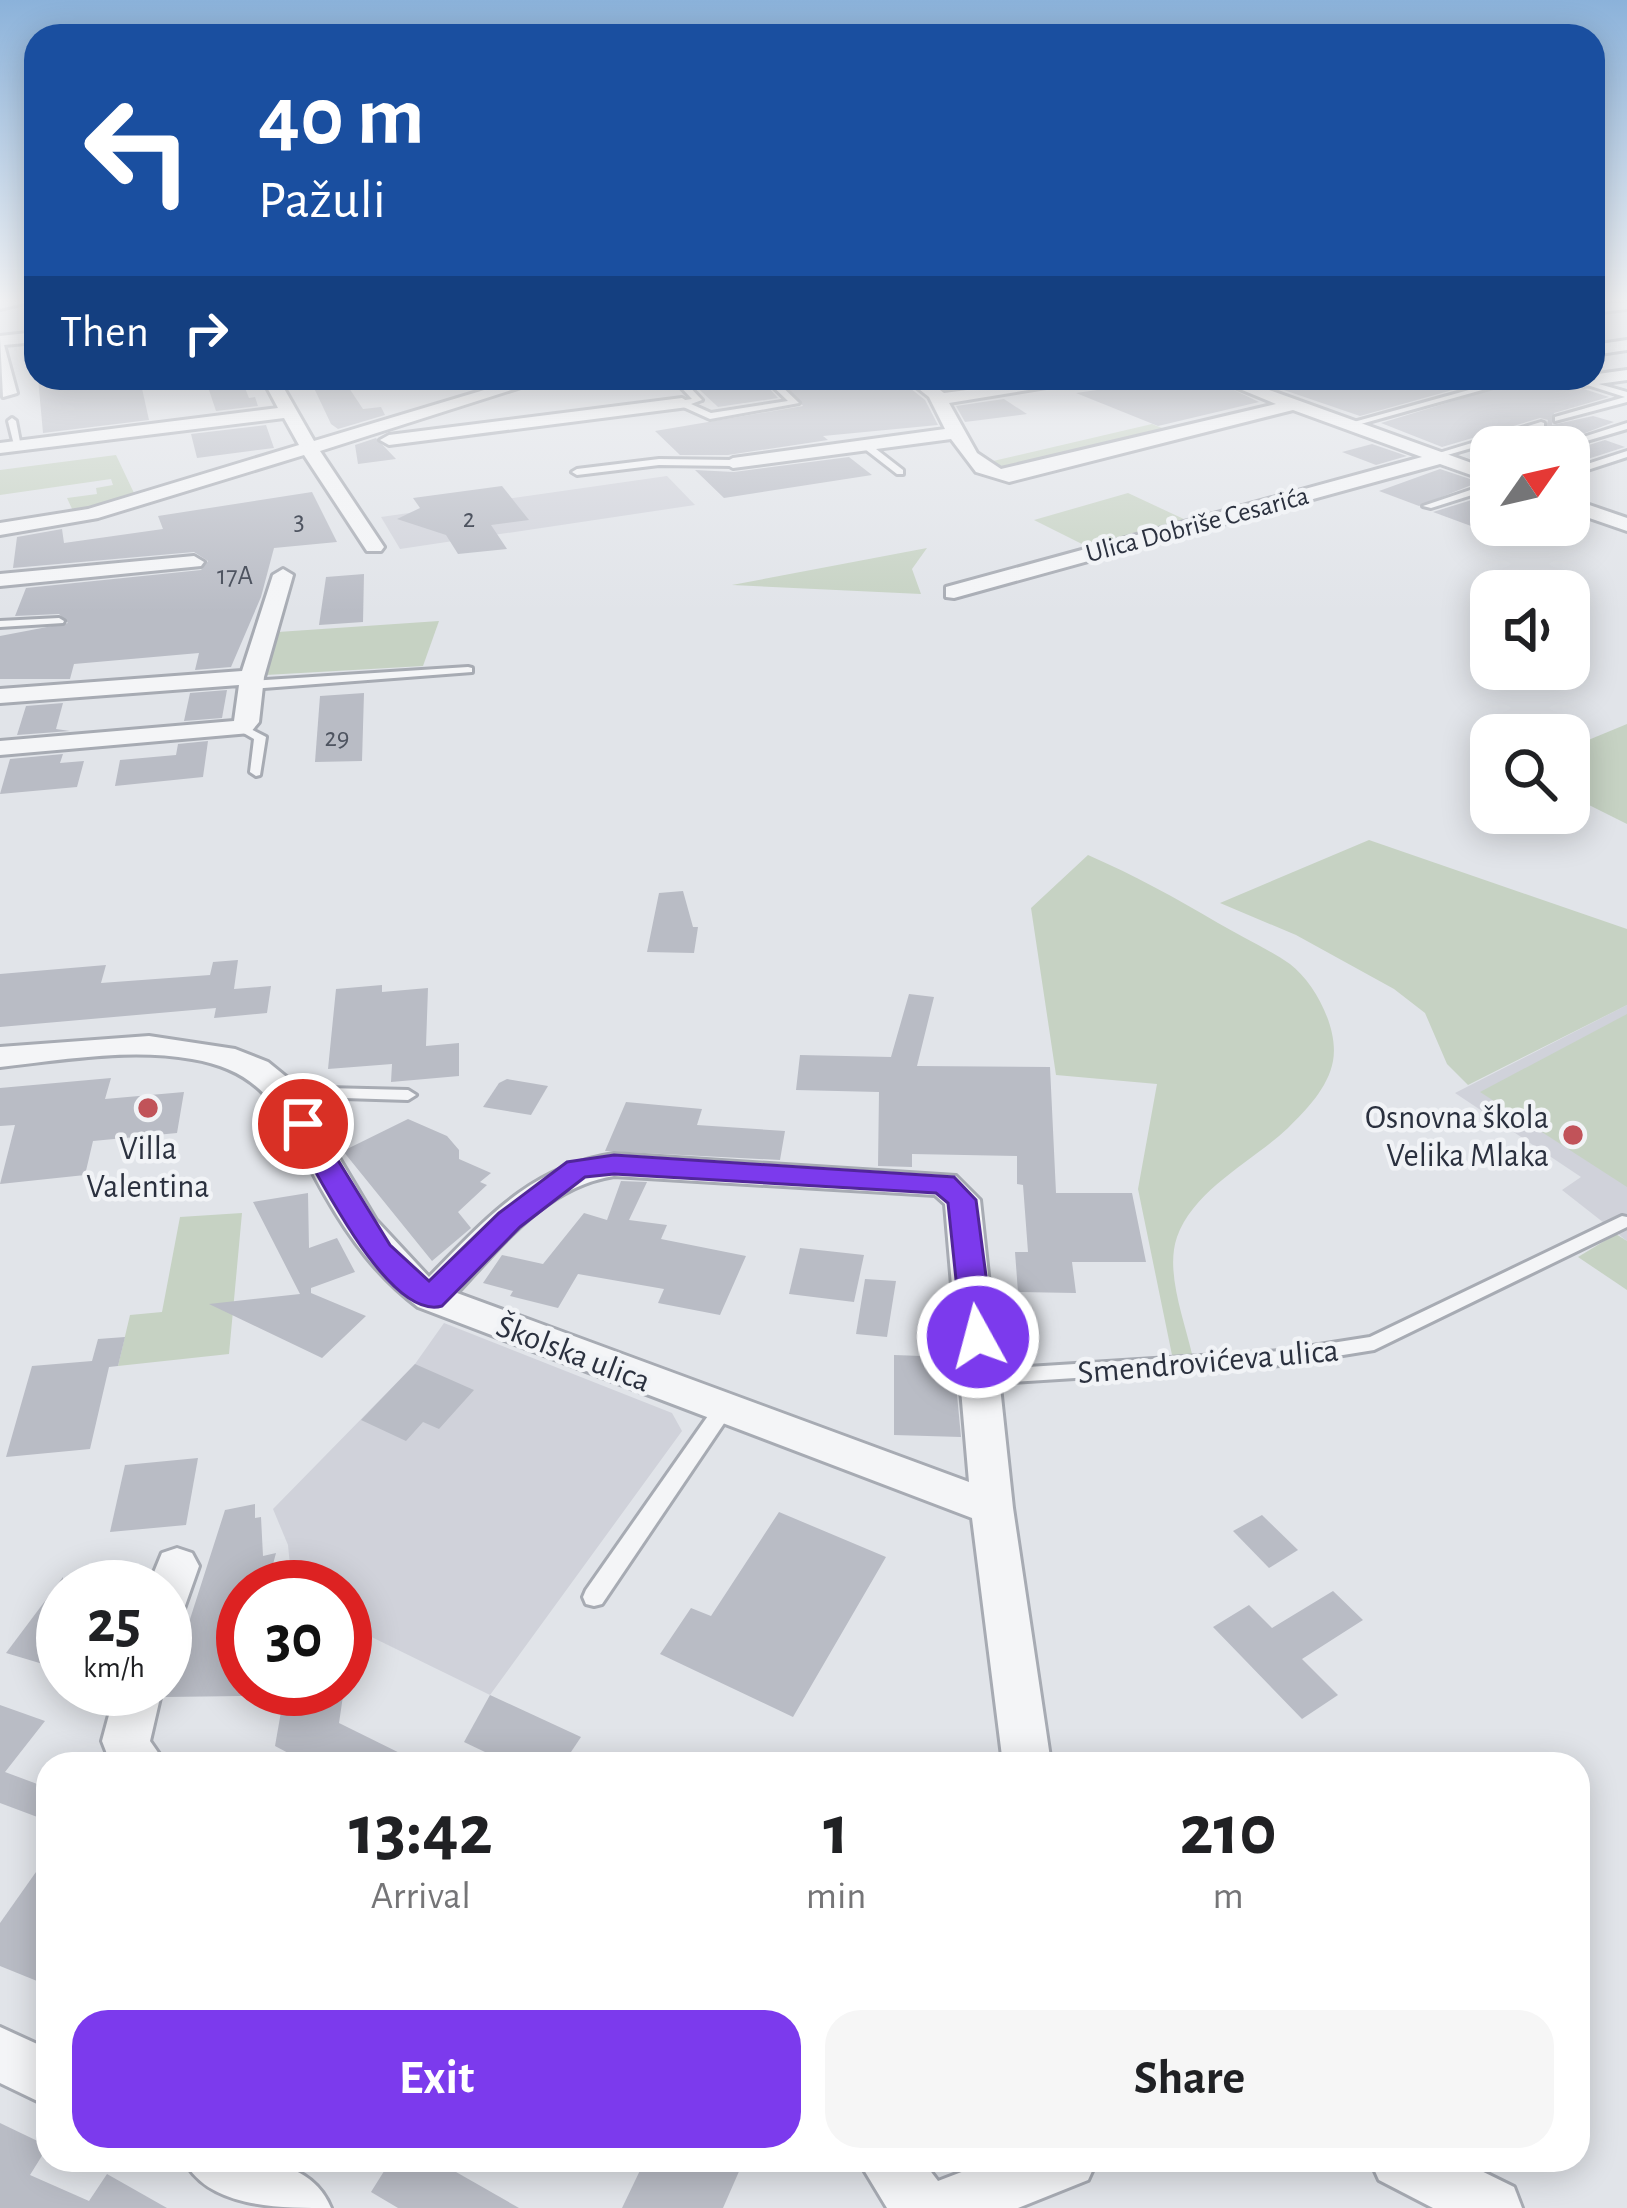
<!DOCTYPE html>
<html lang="en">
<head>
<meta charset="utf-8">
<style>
	:root { --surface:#fff; --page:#f6f6f6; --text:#202124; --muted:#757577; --accent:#7c3aed }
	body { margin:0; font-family:"Alegreya Sans",sans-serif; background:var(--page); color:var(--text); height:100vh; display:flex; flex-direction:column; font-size:45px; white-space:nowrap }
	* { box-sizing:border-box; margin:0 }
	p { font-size:39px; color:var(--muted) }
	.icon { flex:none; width:66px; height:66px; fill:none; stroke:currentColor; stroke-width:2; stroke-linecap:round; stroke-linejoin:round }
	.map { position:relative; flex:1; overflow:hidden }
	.sheet { position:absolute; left:36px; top:1752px; width:1554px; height:420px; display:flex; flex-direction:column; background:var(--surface); border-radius:36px; box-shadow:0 6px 30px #0003 }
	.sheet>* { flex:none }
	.guide { position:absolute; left:24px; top:24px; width:1581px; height:366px; border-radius:36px; box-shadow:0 6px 30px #0003; background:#1a4fa0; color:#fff; overflow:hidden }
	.needle { width:78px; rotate:56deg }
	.buttons { position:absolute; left:1470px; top:426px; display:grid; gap:24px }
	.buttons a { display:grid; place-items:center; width:120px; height:120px; border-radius:24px; background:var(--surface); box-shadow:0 6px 30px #0003; font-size:60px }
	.speed { position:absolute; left:36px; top:1560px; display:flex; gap:24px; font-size:60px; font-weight:700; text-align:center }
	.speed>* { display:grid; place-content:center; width:156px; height:156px; border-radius:50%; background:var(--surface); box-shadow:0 6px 30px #0003; line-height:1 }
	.speed small { font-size:30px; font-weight:400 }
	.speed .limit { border:18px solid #d22; background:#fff; color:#111 }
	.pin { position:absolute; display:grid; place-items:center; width:102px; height:102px; color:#fff; margin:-51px; border:6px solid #fff; border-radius:50%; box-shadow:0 3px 12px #0007 }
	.me { position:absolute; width:132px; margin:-66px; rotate:353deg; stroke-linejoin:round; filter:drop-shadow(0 0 9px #0008) }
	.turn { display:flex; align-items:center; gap:42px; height:252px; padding:0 36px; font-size:54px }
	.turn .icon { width:156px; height:156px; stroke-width:2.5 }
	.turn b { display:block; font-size:84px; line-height:102px }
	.then { display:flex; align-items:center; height:114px; padding:0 36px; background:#0003; gap:24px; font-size:45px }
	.eta { display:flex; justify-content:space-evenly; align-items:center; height:204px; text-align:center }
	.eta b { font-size:72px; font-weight:700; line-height:84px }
	.action { display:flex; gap:24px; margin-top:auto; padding:24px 36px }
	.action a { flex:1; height:138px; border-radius:36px; background:var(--accent); color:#fff; font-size:48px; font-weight:700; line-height:138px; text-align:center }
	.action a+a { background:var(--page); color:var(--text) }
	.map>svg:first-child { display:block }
	.built { fill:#d0d2da }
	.green { fill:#c6d2c3 }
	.building { fill:#b9bcc5 }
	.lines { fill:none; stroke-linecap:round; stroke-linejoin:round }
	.lane-casing { stroke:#a7abb3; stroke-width:6 }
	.street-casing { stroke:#a7abb3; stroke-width:6 }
	.lane { fill:#f4f5f7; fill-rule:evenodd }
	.street { fill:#f4f5f7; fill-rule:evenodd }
	.route { fill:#7c3aed; stroke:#51269a; stroke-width:3 }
	.poi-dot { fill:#c15359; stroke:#f1f3f6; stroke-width:4.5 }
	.labels { text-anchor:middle; stroke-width:9; stroke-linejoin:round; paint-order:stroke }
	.number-label { font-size:27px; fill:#4e5460 }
	.far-street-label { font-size:27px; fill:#2b313f; stroke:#f1f3f6 }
	.poi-label { font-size:33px; fill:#2b313f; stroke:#f1f3f6; text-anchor:end }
	.street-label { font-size:33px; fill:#2b313f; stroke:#f1f3f6 }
</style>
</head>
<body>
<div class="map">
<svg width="1627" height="2208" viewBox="0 0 1627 2208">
	<rect width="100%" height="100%" fill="#e1e4e9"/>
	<g class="built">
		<polygon points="667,476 695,505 400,549 381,517"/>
		<polygon points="1627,1005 1627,1241 1562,1190 1581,1177 1455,1093"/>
		<polygon points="444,1323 672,1413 682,1431 490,1695 345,1624 345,1587 292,1587 288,1545 273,1509 415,1364"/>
	</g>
	<g class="green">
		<polygon points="1152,424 1172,432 1002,472 980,464"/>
		<polygon points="116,455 134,493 73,511 67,498 97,494 96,488 113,485 111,479 0,495 0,470"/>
		<polygon points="1128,493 1188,521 1088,547 1034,520"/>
		<polygon points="927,548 912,569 921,594 732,585"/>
		<polygon points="439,621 423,666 266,675 278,632"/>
		<polygon points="1627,724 1627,824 1569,795 1569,748"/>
		<polygon points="1369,840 1627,929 1627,1005 1468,1085 1447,1064 1425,1013 1394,989 1296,935 1220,903"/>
		<path d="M1088 855C1134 875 1176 898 1218 923 1242 937 1268 949 1290 964 1315 983 1339 1029 1333 1061 1328 1088 1306 1110 1288 1128 1253 1161 1194 1189 1177 1237 1165 1271 1184 1319 1192 1354L1172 1355 1138 1189 1157 1084 1056 1075 1031 908Z"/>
		<polygon points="1627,1014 1627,1187 1480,1092"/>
		<polygon points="242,1213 229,1354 118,1366 130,1315 162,1312 180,1217"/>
		<polygon points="1616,1234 1627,1241 1627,1290 1578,1257"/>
	</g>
	<g class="building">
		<polygon points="38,378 128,378 130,385 141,384 149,420 43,433"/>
		<polygon points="205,378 241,378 249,398 255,397 258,406 216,411"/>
		<polygon points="687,378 760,378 778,398 718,407"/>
		<polygon points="779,378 823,378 830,383 880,378 902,389 910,388 925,400 938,425 823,436 828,440 728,455 680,455 655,431 803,406"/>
		<polygon points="1182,378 1209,378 1259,402 1158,426 1076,393"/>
		<polygon points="1249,378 1495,378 1360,416"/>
		<polygon points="1529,378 1549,378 1609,397 1554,413 1552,425 1593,416 1614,422 1548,447 1491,447 1545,431 1548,420 1540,418 1442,447 1381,423"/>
		<polygon points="347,385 363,409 381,407 385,415 338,429 331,424 314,388"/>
		<polygon points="1004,399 1027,414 965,422 956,406"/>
		<polygon points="266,425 274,448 197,458 191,434"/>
		<polygon points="376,438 396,459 358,464 355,445"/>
		<polygon points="1605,440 1625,447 1569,465 1569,451"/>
		<polygon points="1372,444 1407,456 1376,465 1342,452"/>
		<polygon points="849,457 872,475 724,498 695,470 734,472"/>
		<polygon points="1440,469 1479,482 1419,506 1379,491"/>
		<polygon points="502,486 529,520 491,525 507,549 458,554 446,535 397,519 420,508 413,498"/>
		<polygon points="312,492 337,542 274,548 261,597 231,667 195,670 199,653 74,664 70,679 0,679 0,636 68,623 59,614 15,616 26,588 201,570 208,561 194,552 13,568 17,537 62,529 64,543 163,529 158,516"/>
		<polygon points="1491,494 1491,520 1471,526 1433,512"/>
		<polygon points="364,574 363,622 319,625 326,577"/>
		<polygon points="227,690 222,718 184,721 190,693"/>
		<polygon points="364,693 362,761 315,762 320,696"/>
		<polygon points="63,703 56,729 70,731 17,735 26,706"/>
		<polygon points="208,741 203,777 115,786 120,760 176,755 178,744"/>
		<polygon points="63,754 60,763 84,761 77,787 0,794 10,759"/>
		<polygon points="683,891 693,927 698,927 694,953 647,952 659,893"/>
		<polygon points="238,960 234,989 271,986 267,1013 214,1018 216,1008 0,1027 0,974 106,965 101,983 210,975 213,962"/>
		<polygon points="382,985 382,992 428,988 426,1046 459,1043 459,1076 391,1082 392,1064 328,1069 336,989"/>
		<polygon points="909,994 934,997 917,1066 1050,1067 1056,1193 1132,1193 1146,1262 1072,1262 1076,1293 1018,1292 1015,1252 1028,1252 1023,1185 1017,1184 1017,1156 912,1154 912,1167 878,1166 879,1092 796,1090 800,1055 891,1057"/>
		<polygon points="111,1078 105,1099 184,1092 177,1133 93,1141 85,1175 0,1184 15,1125 0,1126 0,1088"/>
		<polygon points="507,1079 548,1086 531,1115 483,1107 499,1083"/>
		<polygon points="626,1102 702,1109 697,1125 785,1131 780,1160 605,1151"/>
		<polygon points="408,1119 447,1136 459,1150 459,1159 491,1173 480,1182 487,1185 458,1212 471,1228 432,1261 343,1151"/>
		<polygon points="621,1181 647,1182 629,1220 667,1225 661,1239 746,1256 720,1315 658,1303 664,1289 578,1274 558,1308 510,1296 513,1291 483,1283 502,1255 543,1264 584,1213 607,1220"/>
		<polygon points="308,1193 309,1248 337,1238 355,1272 311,1288 311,1293 366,1316 322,1358 209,1304 300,1294 253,1202"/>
		<polygon points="800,1248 864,1255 854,1302 789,1294"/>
		<polygon points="865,1279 896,1281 887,1337 856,1334"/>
		<polygon points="125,1337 118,1366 109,1367 90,1449 6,1457 32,1366 92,1361 98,1339"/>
		<polygon points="894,1355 949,1357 950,1374 955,1374 961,1437 894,1435"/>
		<polygon points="415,1364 474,1390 439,1429 423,1422 406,1441 361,1420"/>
		<polygon points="198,1458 186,1525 110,1532 125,1465"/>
		<polygon points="255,1504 255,1518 261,1517 263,1556 276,1553 267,1587 243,1587 243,1696 165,1697 225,1510"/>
		<polygon points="779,1512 886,1557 793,1717 660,1654 691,1608 711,1616"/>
		<polygon points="1262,1515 1298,1550 1269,1568 1233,1531"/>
		<polygon points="63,1577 63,1670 6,1653"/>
		<polygon points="1333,1591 1363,1620 1302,1659 1338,1695 1302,1719 1213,1627 1249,1605 1272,1628"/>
		<polygon points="285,1689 344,1689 339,1723 422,1764 309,1764 275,1746"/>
		<polygon points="490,1695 581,1737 563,1764 510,1764 464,1742"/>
		<polygon points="0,1705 45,1721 5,1772 48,1788 48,1821 0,1803"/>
		<polygon points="48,1855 48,1964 37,1981 0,1966 0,1923"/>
		<polygon points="0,2123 48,2146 30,2175 89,2201 107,2174 167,2208 0,2208"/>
		<polygon points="391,2160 435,2160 519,2208 398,2208 371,2192"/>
		<polygon points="645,2160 744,2160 723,2208 622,2208"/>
	</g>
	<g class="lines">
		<defs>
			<g id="lane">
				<polygon points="672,378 681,378 702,400 691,404 711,413 788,401 764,378 773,378 799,403 710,419 679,405 679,401 692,399"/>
				<polygon points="1512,378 1525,378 1350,427 1343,425"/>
				<polygon points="1581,379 1627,392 1627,402 1555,421 1555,417 1625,397 1581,383"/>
				<polygon points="12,418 16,421 21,447 14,445 8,421"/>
				<polygon points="1541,422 1544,423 1544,427 1437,458 1429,456"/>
				<polygon points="1627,423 1627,429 1566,447 1552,447"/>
				<polygon points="861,442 867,442 903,470 903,474 897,474 861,446"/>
				<polygon points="1627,451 1627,457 1569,476 1569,470"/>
				<polygon points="659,459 733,460 738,463 733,466 659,465 577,475 572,472 577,469"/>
				<polygon points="1491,483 1491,489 1431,508 1423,506"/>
				<polygon points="59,618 64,621 63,623 0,627 0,621"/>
				<polygon points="468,667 472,668 472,672 251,689 245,685 251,681"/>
				<polygon points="241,724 266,737 260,775 256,776 250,772 254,739 235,728"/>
				<polygon points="285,1087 408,1090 416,1095 408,1100 279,1096 277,1092 279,1088"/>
				<polygon points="1622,1216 1627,1217 1627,1227 1374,1350 1281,1365 982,1384 975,1382 972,1377 975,1372 982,1370 1281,1351 1370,1337"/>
				<polygon points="724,1400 731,1403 734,1408 731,1413 602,1604 594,1606 586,1604 583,1597 586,1590 717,1403"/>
			</g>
			<g id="street">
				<polygon points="0,302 28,302 0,309"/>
				<polygon points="1627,302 1627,309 1593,313 1593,305"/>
				<polygon points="36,332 36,342 4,345 17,393 3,397 0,336"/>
				<polygon points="1627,340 1627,350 1593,355 1593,345"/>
				<polygon points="1627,370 1627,380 1584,386 1568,378"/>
				<polygon points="262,378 278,378 314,441 524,378 549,378 320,451 384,547 381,551 367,551 304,455 98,518 0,535 0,523 88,509 299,445 284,418 0,453 0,443 278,408"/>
				<polygon points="905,378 924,378 944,393 1057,378 1101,378 949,403 977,453 1001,469 1276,404 1213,378 1236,378 1491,470 1491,482 1440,464 954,598 946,597 946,587 1422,457 1293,410 1009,482 976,472 951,439 733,468 724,463 733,458 945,429 929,397"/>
				<polygon points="682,398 690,403 688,407 389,445 380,440 389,435"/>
				<polygon points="1569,498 1627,518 1627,531 1569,511"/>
				<polygon points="194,556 204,562 201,566 0,586 0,574"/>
				<polygon points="283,569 293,575 264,677 259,722 250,733 0,755 0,741 234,721 239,685 0,703 0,689 242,671 273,575"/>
				<path d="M149 1036 235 1049 268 1062 295 1084 376 1220 429 1277C485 1220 531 1166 614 1154L956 1176 980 1200 1013 1508 1051 1764H1003L972 1518 418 1307C378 1277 350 1239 325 1195 287 1130 277 1073 192 1059 129 1048 63 1060 0 1067V1047ZM614 1176 935 1195 945 1204 969 1482 457 1293C502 1245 545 1187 614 1176Z"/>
				<polygon points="177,1548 192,1553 199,1566 181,1617 165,1623 165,1587 148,1587 162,1553"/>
				<polygon points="116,1689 162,1689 150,1741 166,1764 111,1764 102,1741"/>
				<polygon points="0,2027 48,2049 48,2106 0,2083"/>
				<path d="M184 2160C236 2160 308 2151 331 2208 279 2208 208 2208 184 2160Z"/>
				<polygon points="858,2160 922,2160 938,2181 993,2160 1097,2160 1088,2180 1018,2208 887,2208"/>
				<polygon points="1370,2160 1459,2160 1514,2187 1522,2208 1433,2208 1379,2180"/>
			</g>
		</defs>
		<use href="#lane" class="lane-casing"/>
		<use href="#street" class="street-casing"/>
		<use href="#lane" class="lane"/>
		<use href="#street" class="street"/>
	</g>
	<linearGradient id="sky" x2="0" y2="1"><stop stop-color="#8bb2da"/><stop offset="0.49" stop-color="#f2f3f5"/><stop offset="1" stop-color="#f2f3f5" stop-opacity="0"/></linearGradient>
	<rect width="1627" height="612" fill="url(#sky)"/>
	<path class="route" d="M303 1115 312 1118 390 1245 429 1281 499 1213 567 1162 614 1155 954 1177 976 1200 994 1337 989 1345H966L962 1337 948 1203 936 1193 614 1174 585 1177 520 1227 442 1306C387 1322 313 1164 289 1124Z"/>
	<g class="poi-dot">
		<circle cx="148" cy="1108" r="12"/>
		<circle cx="1573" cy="1135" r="12"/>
	</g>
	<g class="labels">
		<g class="number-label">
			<text x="469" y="527">2</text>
			<text x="299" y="529">3</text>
			<text x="235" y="584">17A</text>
			<text x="337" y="746">29</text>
		</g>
		<g class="far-street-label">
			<text transform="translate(1197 524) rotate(-15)" y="9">Ulica Dobriše Cesarića</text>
		</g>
		<g class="poi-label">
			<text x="1549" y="1128">Osnovna škola<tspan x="1549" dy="38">Velika Mlaka</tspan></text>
			<text x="148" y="1159" text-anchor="middle">Villa<tspan x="148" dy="38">Valentina</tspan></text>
		</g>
		<g class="street-label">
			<text transform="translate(574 1352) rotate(21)" y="12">Školska ulica</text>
			<text transform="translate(1208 1360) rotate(-5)" y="12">Smendrovićeva ulica</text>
		</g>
	</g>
</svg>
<div class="buttons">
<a><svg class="needle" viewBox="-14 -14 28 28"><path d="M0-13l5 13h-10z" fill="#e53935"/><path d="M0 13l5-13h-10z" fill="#757577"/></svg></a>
<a><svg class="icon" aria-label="sound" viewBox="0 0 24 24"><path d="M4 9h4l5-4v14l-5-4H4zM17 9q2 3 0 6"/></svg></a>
<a><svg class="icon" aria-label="search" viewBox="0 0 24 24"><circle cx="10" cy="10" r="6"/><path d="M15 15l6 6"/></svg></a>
</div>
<div class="speed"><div>25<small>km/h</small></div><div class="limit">30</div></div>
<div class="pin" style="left:303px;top:1124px;background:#d93025"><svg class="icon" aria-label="arrive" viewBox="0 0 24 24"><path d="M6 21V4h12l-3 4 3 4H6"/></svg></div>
<svg class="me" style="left:978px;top:1337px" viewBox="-20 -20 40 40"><circle r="17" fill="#7c3aed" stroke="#fff" stroke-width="3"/><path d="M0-11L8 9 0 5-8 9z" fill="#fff"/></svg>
<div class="guide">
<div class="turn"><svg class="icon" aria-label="left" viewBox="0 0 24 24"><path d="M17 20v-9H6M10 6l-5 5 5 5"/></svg><div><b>40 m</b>Pažuli</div></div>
<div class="then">Then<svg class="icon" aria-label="right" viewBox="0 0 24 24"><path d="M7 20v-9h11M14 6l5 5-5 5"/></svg></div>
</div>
<section class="sheet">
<div class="eta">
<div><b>13:42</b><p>Arrival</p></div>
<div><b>1</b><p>min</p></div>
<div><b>210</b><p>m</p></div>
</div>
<div class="action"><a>Exit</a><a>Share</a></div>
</section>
</div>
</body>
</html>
